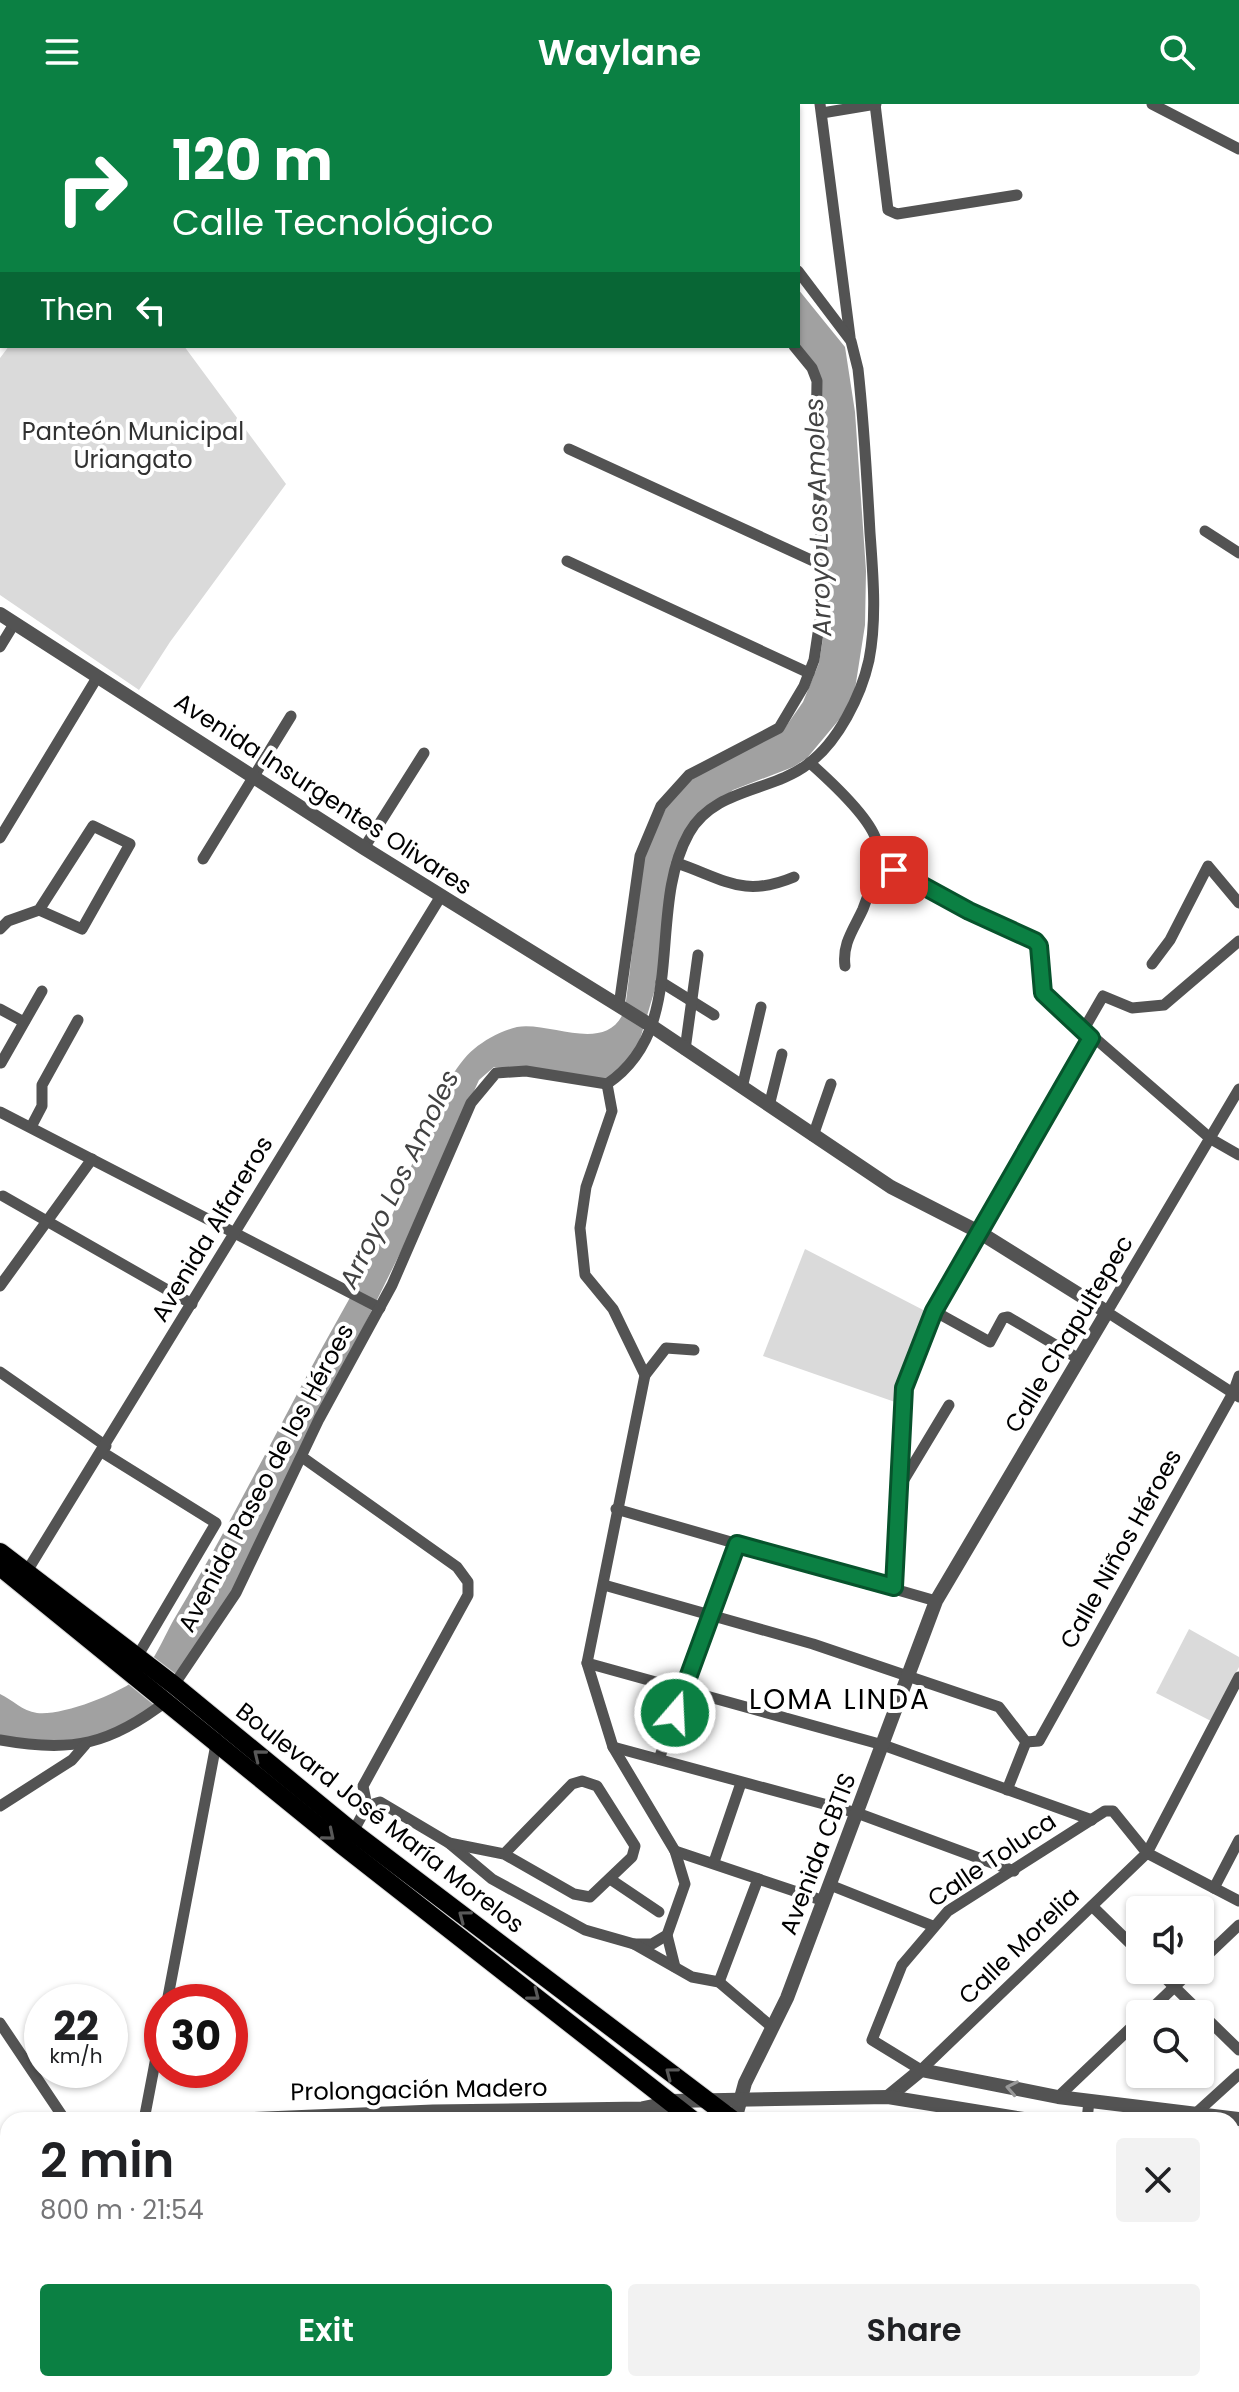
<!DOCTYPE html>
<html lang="en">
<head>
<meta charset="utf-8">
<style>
	:root { --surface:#fff; --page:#f2f2f2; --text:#202124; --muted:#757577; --accent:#0b8043 }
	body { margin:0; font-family:Poppins,sans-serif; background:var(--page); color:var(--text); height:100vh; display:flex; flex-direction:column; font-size:30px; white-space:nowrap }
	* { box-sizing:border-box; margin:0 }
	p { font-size:26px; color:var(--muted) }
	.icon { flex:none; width:44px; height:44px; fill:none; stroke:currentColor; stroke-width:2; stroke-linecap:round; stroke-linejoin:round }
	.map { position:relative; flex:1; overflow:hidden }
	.side { position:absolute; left:0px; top:2008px; width:1240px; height:280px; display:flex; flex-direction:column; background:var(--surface); border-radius:24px 24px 0 0; box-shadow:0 2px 6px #0004 }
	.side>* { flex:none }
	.top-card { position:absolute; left:0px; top:0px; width:800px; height:244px; box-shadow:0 2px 6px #0004; background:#0b8043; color:#fff; overflow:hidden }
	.buttons { position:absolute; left:1126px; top:1792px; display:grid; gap:16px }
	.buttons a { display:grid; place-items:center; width:88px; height:88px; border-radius:8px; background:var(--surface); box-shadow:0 2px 6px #0004; font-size:40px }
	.speed { position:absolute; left:24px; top:1880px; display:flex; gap:16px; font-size:40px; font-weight:700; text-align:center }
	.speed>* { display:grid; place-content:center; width:104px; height:104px; border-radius:50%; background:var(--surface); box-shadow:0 2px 6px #0004; line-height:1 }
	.speed small { font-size:20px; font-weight:400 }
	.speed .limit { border:12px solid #d22; background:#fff; color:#111 }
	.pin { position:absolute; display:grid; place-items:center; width:68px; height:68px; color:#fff; margin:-34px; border-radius:16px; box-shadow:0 4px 12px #0006 }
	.me { position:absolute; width:88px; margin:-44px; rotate:19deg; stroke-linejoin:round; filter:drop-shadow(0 0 6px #0008) }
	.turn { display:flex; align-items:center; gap:28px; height:168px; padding:0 40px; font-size:36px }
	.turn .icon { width:104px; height:104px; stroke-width:2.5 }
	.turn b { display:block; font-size:56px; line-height:68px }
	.then { display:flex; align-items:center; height:76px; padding:0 40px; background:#0003; gap:16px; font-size:30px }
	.round { display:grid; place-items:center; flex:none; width:84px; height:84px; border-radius:8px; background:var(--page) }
	.overview { display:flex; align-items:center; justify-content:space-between; height:136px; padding:0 40px }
	h1 { font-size:48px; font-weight:600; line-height:60px }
	.cta { display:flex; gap:16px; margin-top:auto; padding:16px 40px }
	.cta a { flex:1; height:92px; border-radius:8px; background:var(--accent); color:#fff; font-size:32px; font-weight:600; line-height:92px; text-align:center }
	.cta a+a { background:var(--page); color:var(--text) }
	header { display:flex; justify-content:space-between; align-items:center; height:104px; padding:0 40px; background:var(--accent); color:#fff; font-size:36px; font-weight:600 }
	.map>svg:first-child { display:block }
	.green { fill:#dadada }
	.water { fill:#a1a1a1 }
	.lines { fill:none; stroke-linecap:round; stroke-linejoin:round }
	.primary-casing { stroke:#dbdbdb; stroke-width:20 }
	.minor { stroke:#535353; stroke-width:11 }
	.tertiary { stroke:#535353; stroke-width:14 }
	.primary { stroke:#000; stroke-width:18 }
	.oneway { stroke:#595959 }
	.oneway2 { stroke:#989898 }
	.route-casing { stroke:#07532c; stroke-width:20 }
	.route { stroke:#0b8043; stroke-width:14 }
	.labels { text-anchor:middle; stroke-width:8; stroke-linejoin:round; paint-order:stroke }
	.park-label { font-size:24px; fill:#313131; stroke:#fff }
	.street-label { font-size:24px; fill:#000; stroke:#fff }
	.water-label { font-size:26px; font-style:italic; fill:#424242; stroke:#fff }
	.quarter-label { font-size:28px; letter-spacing:2px; fill:#000; stroke:#fff }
</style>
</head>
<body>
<header><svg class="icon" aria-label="menu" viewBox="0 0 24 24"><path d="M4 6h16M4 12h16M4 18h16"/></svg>Waylane<svg class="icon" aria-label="search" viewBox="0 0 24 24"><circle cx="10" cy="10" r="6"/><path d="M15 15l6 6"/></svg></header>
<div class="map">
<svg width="1239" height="2288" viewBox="0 0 1239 2288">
	<rect width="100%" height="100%" fill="#fff"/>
	<g class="green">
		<polygon points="9,242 184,242 286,380 170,538 139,586 0,491 0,254"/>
		<polygon points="805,1145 931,1210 895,1298 763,1252"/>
		<polygon points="1189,1525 1239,1553 1239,1563 1211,1617 1156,1589"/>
	</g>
	<path class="water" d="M798 185 845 243 855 308 866 467 865 521 855 585 848 605 807 654 793 663 733 686 687 725 658 875 638 942 623 965 605 976 494 963 479 976 414 1121 235 1483 173 1577 143 1613 80 1639 0 1633V1590C13 1596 22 1607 37 1609 61 1612 115 1591 134 1577 151 1565 163 1535 173 1517 225 1430 270 1340 318 1251 341 1209 366 1167 387 1123 409 1077 436 976 474 945 486 935 501 927 517 923 551 917 608 952 625 905L644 753 668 699 688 678 707 666 782 628 803 598 819 559 827 509 828 457 819 320 820 283 798 241Z"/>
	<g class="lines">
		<defs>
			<g id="primary">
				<polyline points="0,1448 174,1581 353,1728 733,2016"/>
				<polyline points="0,1463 343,1742 693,2016"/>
				<polyline points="1019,2280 1026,2288"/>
				<polyline points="1052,2280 1063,2288"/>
			</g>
		</defs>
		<use href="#primary" class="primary-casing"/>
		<g class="minor">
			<polyline points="201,0 202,2"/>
			<polyline points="691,0 692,2"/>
			<polyline points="738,0 738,2"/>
			<polyline points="820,0 850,233"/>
			<polyline points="875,0 888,106 897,110 1017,91"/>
			<polyline points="1152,0 1239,45"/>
			<polyline points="56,2 58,0"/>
			<polyline points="514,2 519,1"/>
			<polyline points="822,9 876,0"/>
			<polyline points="569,345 822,461"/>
			<polyline points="1205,427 1239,449"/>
			<polyline points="567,457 809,569"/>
			<polyline points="0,543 14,520"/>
			<path d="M810 659C828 675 872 715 877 739 881 759 870 786 863 805 854 825 842 839 845 862"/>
			<polyline points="0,734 98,572"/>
			<polyline points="364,744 424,649"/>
			<polyline points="203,755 291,612"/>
			<path d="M677 759C726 776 744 794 794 773"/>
			<polyline points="877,761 894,766 969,807 1035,837 1039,842 1043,889 1211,1035 1239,1051"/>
			<polyline points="0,825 8,817 39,806 93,722 130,740 82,825 39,806"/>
			<polyline points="1152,860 1170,836 1208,762 1239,799"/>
			<polyline points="661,878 714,911"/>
			<polyline points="619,902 640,752 661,702 689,671 779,624 804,582 814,556 824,489 816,337 817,277 812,264 794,242"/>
			<polyline points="0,905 24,918"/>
			<polyline points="1084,925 1103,892 1132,904 1164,901 1239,837"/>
			<polyline points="685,946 698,851"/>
			<polyline points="1,959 42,887"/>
			<polyline points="607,980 612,1007 586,1083 580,1124 585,1171 613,1205 645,1271 587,1559 613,1643 675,1747 685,1780 667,1831 652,1840 634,1840"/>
			<polyline points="742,984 761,903"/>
			<polyline points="769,1002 782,950"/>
			<polyline points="0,1008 380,1204"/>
			<polyline points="31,1023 42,1002 42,981 78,916"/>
			<polyline points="813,1032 831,980"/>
			<polyline points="3,1092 192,1200"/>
			<polyline points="0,1182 92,1055"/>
			<polyline points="934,1207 990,1238 1003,1214 1008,1213 1079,1255"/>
			<polyline points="0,1268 106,1342"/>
			<polyline points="645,1271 666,1244 694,1246"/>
			<polyline points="1239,1293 1107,1208 1239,985"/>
			<polyline points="102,1348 216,1419 137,1553"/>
			<polyline points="302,1353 457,1463 468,1478 468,1491 363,1682 367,1702"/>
			<polyline points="902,1379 949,1301"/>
			<polyline points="616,1405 936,1497"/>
			<polyline points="24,1472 441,792"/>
			<polyline points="604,1481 813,1540 999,1603 1026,1638"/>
			<polyline points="894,1483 904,1284 934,1207 1091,934"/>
			<polyline points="587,1559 883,1641 1092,1716"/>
			<polyline points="1239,1573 1147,1749 921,1966 872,1936 902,1861 948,1807 1105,1707 1113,1707 1147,1749 1239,1797"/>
			<path d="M174 1581 236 1489 319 1315 392 1181 471 999 496 969 526 967 607 980C691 923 645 808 689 729 714 684 772 688 808 660 838 638 861 592 869 556 877 515 873 470 870 429 867 374 864 319 858 265L851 237 798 167"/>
			<path d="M0 1636C72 1649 110 1641 168 1596"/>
			<polyline points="1026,1638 1039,1637 1233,1289 1239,1272"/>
			<polyline points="613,1643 857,1709 1014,1767"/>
			<polyline points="659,1655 737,1440"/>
			<polyline points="1007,1686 1026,1638"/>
			<polyline points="0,1702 72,1656 85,1641"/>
			<polyline points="353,1728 367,1702 380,1698 449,1739 492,1775 585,1826 634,1840 692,1873 719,1878 773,1924"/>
			<polyline points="449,1739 504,1750 574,1790 590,1793 632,1753 635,1742 597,1682 582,1677 572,1680 504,1750"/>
			<polyline points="675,1747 824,1797"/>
			<polyline points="714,1758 741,1679"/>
			<polyline points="610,1775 659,1808"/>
			<polyline points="830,1781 933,1822"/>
			<polyline points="1214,1784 1239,1736"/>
			<polyline points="1092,1802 1140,1849"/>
			<polyline points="667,1831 675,1863"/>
			<polyline points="1200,1858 1239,1821"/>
			<polyline points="1157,1866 1239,1946"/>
			<polyline points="719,1878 758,1775"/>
			<polyline points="167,1898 217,1635"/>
			<polyline points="1146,1910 1192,1866"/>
			<polyline points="0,1919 65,2016"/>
			<polyline points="1058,1993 1140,1915"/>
			<polyline points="647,2004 684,2014"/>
			<polyline points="1194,2011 1239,1970"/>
			<polyline points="144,2016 162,1922"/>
			<polyline points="197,2016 433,2006 642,2003 671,1997"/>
			<polyline points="1087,2016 1089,1997"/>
			<polyline points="193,2280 204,2288"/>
			<polyline points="263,2280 279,2288"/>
			<polyline points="435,2281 435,2280"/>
			<polyline points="13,2288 21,2280"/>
			<polyline points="176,2288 183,2280"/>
			<polyline points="705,2288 706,2280"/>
		</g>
		<g class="tertiary">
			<polyline points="180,2 187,0"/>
			<polyline points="0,9 2,10"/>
			<polyline points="0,57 2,55"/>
			<polyline points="0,510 364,744 650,921 891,1083 979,1128 1107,1208 936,1497 787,1894 745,1979 735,2016"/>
			<polyline points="888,1993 921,1966 1058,1993 1239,2015"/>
			<polyline points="671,1997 888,1993 1030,2016"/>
			<polyline points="1232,2035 1239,2036"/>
		</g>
		<use href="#primary" class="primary"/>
	</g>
	<defs><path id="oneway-chevron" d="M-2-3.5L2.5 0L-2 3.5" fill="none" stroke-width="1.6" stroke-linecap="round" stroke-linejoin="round" transform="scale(2)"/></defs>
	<g class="oneway">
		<use href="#oneway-chevron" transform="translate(259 1651) rotate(-141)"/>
		<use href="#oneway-chevron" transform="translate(329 1731) rotate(40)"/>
		<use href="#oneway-chevron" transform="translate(464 1812) rotate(-143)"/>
		<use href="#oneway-chevron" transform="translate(534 1891) rotate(38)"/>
		<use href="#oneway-chevron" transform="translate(671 1969) rotate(-143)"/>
	</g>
	<use class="oneway2" href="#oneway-chevron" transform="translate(1012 1984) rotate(-169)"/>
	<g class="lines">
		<defs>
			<polyline id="route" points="675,1609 737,1440 894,1483 904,1284 934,1207 1091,934 1043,889 1039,842 1035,837 969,807 894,766"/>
		</defs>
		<use href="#route" class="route-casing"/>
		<use href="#route" class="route"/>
	</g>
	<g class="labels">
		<g class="park-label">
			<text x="133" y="336">Panteón Municipal<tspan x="133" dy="28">Uriangato</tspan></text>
		</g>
		<g class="street-label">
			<text transform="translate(323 690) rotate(33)" y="8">Avenida Insurgentes Olivares</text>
			<text transform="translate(212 1125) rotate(-59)" y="8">Avenida Alfareros</text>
			<text transform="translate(1069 1230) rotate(-59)" y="8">Calle Chapultepec</text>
			<text transform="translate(266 1374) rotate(-62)" y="8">Avenida Paseo de los Héroes</text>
			<text transform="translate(1121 1445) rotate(-61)" y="8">Calle Niños Héroes</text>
			<text transform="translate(380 1714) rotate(38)" y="8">Boulevard José María Morelos</text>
			<text transform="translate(818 1750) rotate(-69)" y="8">Avenida CBTIS</text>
			<text transform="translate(992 1756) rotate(-34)" y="8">Calle Toluca</text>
			<text transform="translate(1019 1842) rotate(-44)" y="8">Calle Morelia</text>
			<text transform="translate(419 1986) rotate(-1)" y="8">Prolongación Madero</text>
		</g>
		<g class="water-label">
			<text transform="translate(818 413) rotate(-92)" y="9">Arroyo Los Amoles</text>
			<text transform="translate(399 1075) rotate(-64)" y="9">Arroyo Los Amoles</text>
		</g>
		<g class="quarter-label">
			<text x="840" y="1605">LOMA LINDA</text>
		</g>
	</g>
</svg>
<div class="buttons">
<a><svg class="icon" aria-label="sound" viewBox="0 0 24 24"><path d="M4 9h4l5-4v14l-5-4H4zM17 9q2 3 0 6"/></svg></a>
<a><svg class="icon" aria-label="search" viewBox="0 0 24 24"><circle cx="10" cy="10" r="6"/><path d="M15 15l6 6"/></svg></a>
</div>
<div class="speed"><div>22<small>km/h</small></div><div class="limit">30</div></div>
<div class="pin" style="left:894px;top:766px;background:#d93025"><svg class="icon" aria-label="arrive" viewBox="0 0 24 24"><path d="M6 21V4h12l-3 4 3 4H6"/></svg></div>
<svg class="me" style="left:675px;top:1609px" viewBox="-20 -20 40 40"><circle r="17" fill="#0b8043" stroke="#fff" stroke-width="3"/><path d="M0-11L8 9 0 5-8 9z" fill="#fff"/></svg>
<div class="top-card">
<div class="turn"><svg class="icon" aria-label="right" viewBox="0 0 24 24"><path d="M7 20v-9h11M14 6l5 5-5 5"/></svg><div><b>120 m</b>Calle Tecnológico</div></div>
<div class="then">Then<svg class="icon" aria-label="left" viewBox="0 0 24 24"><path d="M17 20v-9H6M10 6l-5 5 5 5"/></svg></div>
</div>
<section class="side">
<div class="overview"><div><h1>2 min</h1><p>800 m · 21:54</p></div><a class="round"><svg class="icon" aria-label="close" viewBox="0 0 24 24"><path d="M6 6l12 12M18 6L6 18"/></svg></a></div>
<div class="cta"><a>Exit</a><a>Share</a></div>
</section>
</div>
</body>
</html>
